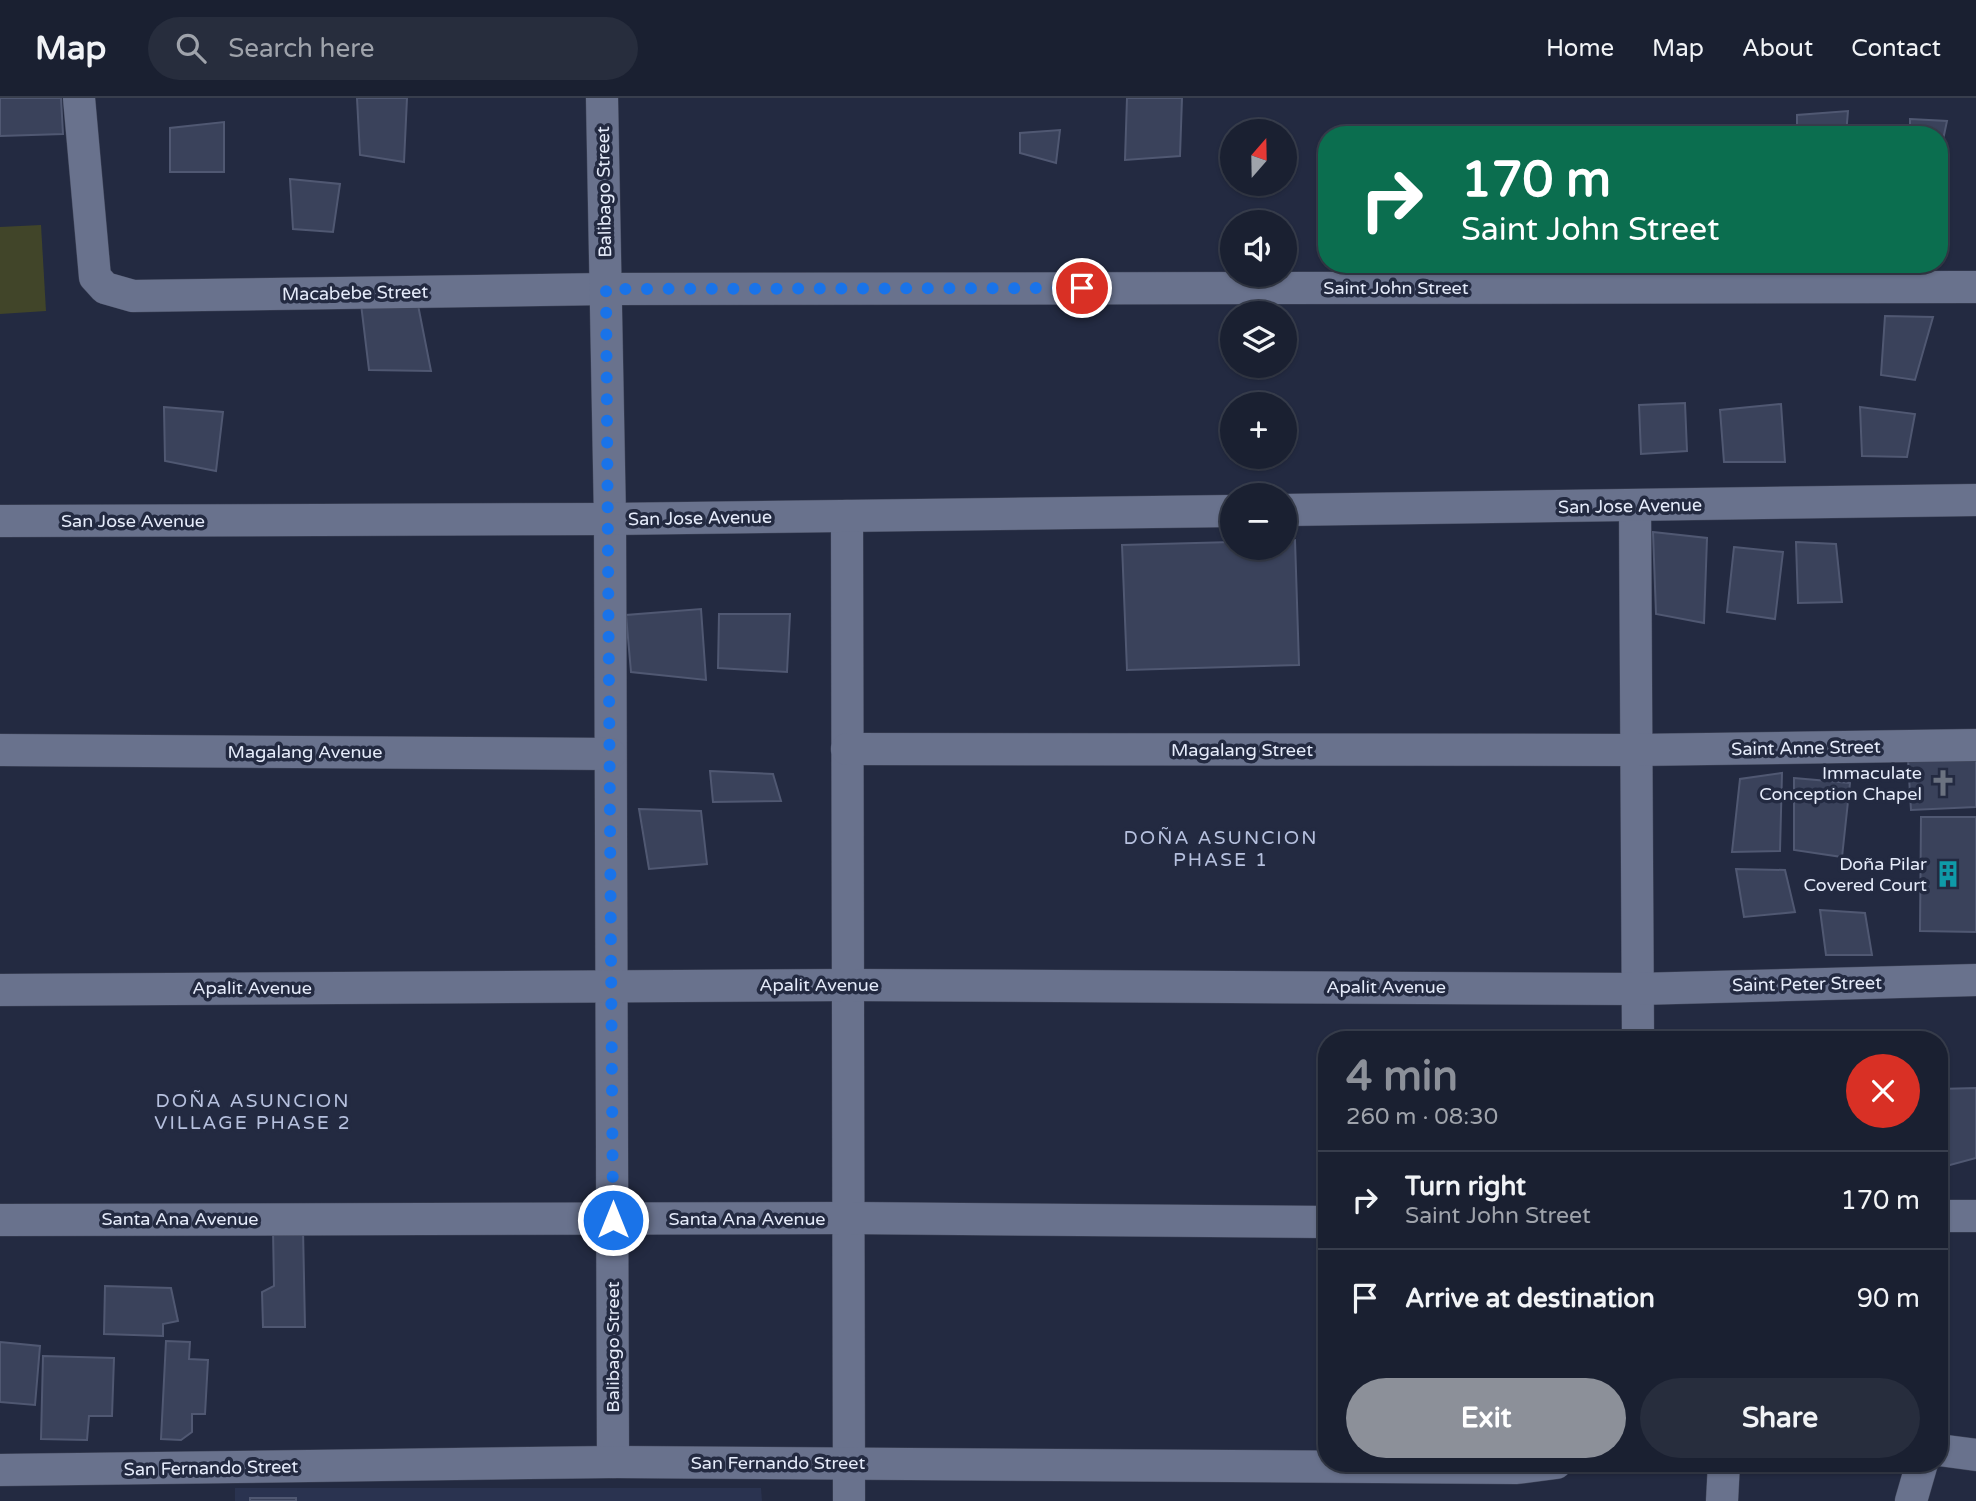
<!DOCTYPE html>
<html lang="en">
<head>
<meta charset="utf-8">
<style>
	:root { --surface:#1a2031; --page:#272d3d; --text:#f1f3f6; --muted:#9fa3ab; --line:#383e4d; --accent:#8c9099 }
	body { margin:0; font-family:"Varela Round",sans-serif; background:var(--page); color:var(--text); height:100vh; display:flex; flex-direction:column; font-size:26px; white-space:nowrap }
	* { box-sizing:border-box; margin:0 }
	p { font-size:23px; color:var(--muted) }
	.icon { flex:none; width:38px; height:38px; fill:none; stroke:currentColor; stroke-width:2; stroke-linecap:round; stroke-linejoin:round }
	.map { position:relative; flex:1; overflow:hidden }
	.drawer { position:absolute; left:1318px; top:933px; width:630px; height:441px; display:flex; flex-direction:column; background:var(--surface); border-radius:28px; box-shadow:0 2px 5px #0004,0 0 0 2px var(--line) }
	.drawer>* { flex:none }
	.hud { position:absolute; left:1318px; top:28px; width:630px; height:147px; border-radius:28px; box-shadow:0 2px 5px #0004,0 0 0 2px var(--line); background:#0b6e4f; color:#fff; overflow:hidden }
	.needle { width:46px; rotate:20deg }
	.tools { position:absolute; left:1220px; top:21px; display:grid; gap:14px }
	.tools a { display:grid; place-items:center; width:77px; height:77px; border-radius:50%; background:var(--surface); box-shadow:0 2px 5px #0004,0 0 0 2px var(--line); font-size:35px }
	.pin { position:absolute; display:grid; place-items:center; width:60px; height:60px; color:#fff; margin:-30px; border:4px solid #fff; border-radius:50%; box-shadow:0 2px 7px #0007 }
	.me { position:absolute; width:77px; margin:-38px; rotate:0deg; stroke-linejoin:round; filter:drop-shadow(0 0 5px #0008) }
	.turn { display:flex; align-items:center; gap:24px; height:147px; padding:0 28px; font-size:32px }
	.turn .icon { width:91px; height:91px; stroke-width:2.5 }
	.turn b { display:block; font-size:49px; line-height:60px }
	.round { display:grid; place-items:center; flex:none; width:74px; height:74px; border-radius:37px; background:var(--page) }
	.overview { display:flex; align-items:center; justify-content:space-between; height:119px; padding:0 28px }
	h1 { font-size:42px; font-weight:700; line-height:52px; color:var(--accent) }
	.cta { display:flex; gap:14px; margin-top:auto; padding:14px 28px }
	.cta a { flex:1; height:80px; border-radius:42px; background:var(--accent); color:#fff; font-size:28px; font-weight:700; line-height:80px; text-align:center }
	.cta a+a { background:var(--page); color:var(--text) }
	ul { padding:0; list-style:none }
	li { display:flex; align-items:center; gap:21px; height:98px; padding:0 28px; border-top:2px solid var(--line) }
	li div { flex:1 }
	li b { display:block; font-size:26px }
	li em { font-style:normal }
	header { display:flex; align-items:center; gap:42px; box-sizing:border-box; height:98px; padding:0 35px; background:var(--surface); border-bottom:2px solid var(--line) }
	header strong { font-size:33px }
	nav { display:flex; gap:38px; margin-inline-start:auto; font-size:24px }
	.search { width:490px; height:63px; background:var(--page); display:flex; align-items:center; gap:18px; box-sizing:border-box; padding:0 24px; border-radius:38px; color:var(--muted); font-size:26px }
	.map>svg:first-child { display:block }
	.built { fill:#2a3350 }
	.green { fill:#414529 }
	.building { fill:#3a425b; stroke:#505872; stroke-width:2 }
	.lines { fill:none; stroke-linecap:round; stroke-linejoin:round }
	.minor-casing { stroke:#40465a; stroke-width:33 }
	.minor { stroke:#69728d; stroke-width:32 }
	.route { stroke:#1a73e8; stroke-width:12; stroke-dasharray:0 21.6 }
	.labels { text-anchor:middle; stroke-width:7; stroke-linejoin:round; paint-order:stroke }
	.street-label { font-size:18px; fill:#e5ebfa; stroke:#232a41 }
	.poi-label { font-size:18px; fill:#e5ebfa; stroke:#232a41; text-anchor:end }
	.neighbourhood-label { font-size:19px; letter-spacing:2px; fill:#b6c0de; stroke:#232a41 }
</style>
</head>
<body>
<header>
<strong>Map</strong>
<div class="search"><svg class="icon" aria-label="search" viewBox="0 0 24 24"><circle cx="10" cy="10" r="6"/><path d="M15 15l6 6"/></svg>Search here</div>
<nav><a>Home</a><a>Map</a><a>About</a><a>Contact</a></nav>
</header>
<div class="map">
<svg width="1976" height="1403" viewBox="0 0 1976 1403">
	<rect width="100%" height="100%" fill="#232a41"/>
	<polygon class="built" points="235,1390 761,1390 762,1403 235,1403"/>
	<polygon class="green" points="41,127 46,213 0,216 0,129"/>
	<g class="building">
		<polygon points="0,0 61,0 63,36 0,38"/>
		<polygon points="357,0 407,0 404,64 360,57"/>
		<polygon points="1127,0 1182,0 1180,58 1125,62"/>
		<polygon points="1848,13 1846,37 1797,37 1797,17"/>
		<polygon points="1910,21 1947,23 1940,56 1939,37 1910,37"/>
		<polygon points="224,24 224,74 170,74 170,30"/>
		<polygon points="1060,32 1056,65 1020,55 1020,35"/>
		<polygon points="290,81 340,86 333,134 293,131"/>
		<polygon points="361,206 418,207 431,273 369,272"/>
		<polygon points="1885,218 1933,219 1915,282 1881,277"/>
		<polygon points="1685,305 1687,353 1641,356 1639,307"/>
		<polygon points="1781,306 1785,364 1724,364 1720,312"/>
		<polygon points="164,309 223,314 216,373 165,363"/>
		<polygon points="1860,309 1915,316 1907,359 1862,358"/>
		<polygon points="1653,434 1707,440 1704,525 1656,516"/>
		<polygon points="1295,442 1299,567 1127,572 1122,447 1232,444 1232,450 1284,450 1284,443"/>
		<polygon points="1796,444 1836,446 1842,504 1798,505"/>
		<polygon points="1734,449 1783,454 1775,521 1727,514"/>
		<polygon points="701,511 706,582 631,574 626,517"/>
		<polygon points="719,516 790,516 787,574 718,570"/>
		<polygon points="1976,658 1976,709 1911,712 1908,662"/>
		<polygon points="710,673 773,676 781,703 713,704"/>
		<polygon points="1782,675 1780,753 1732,754 1740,681"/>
		<polygon points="1794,680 1850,685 1842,759 1794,752"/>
		<polygon points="639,711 701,713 707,766 649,771"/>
		<polygon points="1921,719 1976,719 1976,834 1920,833"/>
		<polygon points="1736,771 1785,772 1795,814 1744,819"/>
		<polygon points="1820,812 1865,815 1872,857 1826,857"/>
		<polygon points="1976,990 1976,1060 1939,1070 1939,991"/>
		<polygon points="273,1131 303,1131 305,1229 263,1229 262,1194 274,1188"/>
		<polygon points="105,1188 171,1190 178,1223 163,1226 163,1238 104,1236"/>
		<polygon points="166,1243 190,1244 189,1261 208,1262 205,1316 192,1316 192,1334 181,1342 161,1341"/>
		<polygon points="0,1244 40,1248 35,1307 0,1304"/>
		<polygon points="43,1258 114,1260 112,1318 89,1318 87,1342 41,1341"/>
		<rect x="250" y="1400" width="46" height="3"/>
	</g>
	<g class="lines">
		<defs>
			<g id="minor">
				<polyline points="79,0 95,179 105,190 133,198 606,191 1976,189"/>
				<polyline points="602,0 610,421 613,1364"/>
				<polyline points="1635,408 1638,942"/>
				<polyline points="1284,412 1976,402"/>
				<polyline points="847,418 849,1403"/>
				<polyline points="0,423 610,421 1232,413"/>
				<polyline points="847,651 1636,652 1976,647"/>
				<polyline points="0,652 610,656"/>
				<polyline points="0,892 847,887 1638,891 1976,882"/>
				<polyline points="1939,1118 1976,1118"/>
				<polyline points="0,1122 848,1120 1326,1124"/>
				<polyline points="1939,1352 1976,1357"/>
				<polyline points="0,1372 613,1364 1517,1370 1556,1365"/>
				<polyline points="1722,1403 1724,1365"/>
				<polyline points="1911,1403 1922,1365"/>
			</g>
		</defs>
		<use href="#minor" class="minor-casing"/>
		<use href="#minor" class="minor"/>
	</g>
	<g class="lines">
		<polyline class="route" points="613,1122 606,191 1082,190"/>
	</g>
	<defs>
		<symbol id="church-bare" viewBox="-9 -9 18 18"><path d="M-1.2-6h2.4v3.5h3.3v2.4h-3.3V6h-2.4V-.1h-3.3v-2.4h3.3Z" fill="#6b7280" stroke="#232a41" stroke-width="2.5" paint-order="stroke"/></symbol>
		<symbol id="building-bare" viewBox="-9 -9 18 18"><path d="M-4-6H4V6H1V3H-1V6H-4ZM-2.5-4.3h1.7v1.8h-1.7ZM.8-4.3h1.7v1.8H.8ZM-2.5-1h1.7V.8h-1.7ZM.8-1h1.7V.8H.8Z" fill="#0f9aa8" stroke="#232a41" stroke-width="2.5" paint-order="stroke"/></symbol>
	</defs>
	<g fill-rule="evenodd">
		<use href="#church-bare" x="1924" y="666" width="38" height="38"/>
		<use href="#building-bare" x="1929" y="757" width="38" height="38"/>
	</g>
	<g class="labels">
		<g class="street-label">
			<text transform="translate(604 94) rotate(-91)" y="6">Balibago Street</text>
			<text x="1396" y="196">Saint John Street</text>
			<text transform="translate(355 195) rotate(-1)" y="6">Macabebe Street</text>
			<text transform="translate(1630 408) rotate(-1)" y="6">San Jose Avenue</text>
			<text transform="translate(700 420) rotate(-1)" y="6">San Jose Avenue</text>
			<text x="133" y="429">San Jose Avenue</text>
			<text transform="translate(1806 650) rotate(-1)" y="6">Saint Anne Street</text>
			<text x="1242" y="658">Magalang Street</text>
			<text x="305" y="660">Magalang Avenue</text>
			<text transform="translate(1807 886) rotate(-1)" y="6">Saint Peter Street</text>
			<text x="819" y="893">Apalit Avenue</text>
			<text x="1386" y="895">Apalit Avenue</text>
			<text x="252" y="896">Apalit Avenue</text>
			<text x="180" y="1127">Santa Ana Avenue</text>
			<text x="747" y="1127">Santa Ana Avenue</text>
			<text transform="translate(613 1249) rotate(-90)" y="6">Balibago Street</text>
			<text x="778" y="1371">San Fernando Street</text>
			<text transform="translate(211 1370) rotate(-1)" y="6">San Fernando Street</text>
		</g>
		<g class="poi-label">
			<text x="1922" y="681">Immaculate<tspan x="1922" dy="21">Conception Chapel</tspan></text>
			<text x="1927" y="772">Doña Pilar<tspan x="1927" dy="21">Covered Court</tspan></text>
		</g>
		<g class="neighbourhood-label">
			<text x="1221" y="746">DOÑA ASUNCION<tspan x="1221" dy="22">PHASE 1</tspan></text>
			<text x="253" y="1009">DOÑA ASUNCION<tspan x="253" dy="22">VILLAGE PHASE 2</tspan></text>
		</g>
	</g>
</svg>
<div class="tools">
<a><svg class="needle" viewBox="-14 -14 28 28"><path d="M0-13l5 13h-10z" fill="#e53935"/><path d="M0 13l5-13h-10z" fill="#9fa3ab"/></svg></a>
<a><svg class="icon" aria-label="sound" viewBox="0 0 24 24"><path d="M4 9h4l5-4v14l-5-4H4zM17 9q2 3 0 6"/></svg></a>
<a><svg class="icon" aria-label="layers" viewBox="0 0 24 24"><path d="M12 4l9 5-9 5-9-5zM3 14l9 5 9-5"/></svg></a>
<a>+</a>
<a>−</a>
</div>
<div class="pin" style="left:1082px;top:190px;background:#d93025"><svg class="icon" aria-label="arrive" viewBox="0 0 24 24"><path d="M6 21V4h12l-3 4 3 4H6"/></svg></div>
<svg class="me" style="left:613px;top:1122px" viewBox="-20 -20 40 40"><circle r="17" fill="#1a73e8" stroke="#fff" stroke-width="3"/><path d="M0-11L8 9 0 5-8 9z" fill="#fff"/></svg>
<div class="hud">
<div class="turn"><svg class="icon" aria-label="right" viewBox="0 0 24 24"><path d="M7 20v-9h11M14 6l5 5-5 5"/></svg><div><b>170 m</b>Saint John Street</div></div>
</div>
<section class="drawer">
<div class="overview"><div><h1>4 min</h1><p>260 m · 08:30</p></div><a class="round" style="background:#d93025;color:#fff"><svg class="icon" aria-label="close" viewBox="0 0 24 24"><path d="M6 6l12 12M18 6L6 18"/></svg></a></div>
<ul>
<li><svg class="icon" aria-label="right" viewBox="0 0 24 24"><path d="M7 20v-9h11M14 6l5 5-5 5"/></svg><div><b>Turn right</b><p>Saint John Street</p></div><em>170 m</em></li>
<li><svg class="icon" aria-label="arrive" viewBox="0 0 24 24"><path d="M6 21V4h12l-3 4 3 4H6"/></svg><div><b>Arrive at destination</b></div><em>90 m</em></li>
</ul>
<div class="cta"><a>Exit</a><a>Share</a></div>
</section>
</div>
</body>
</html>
